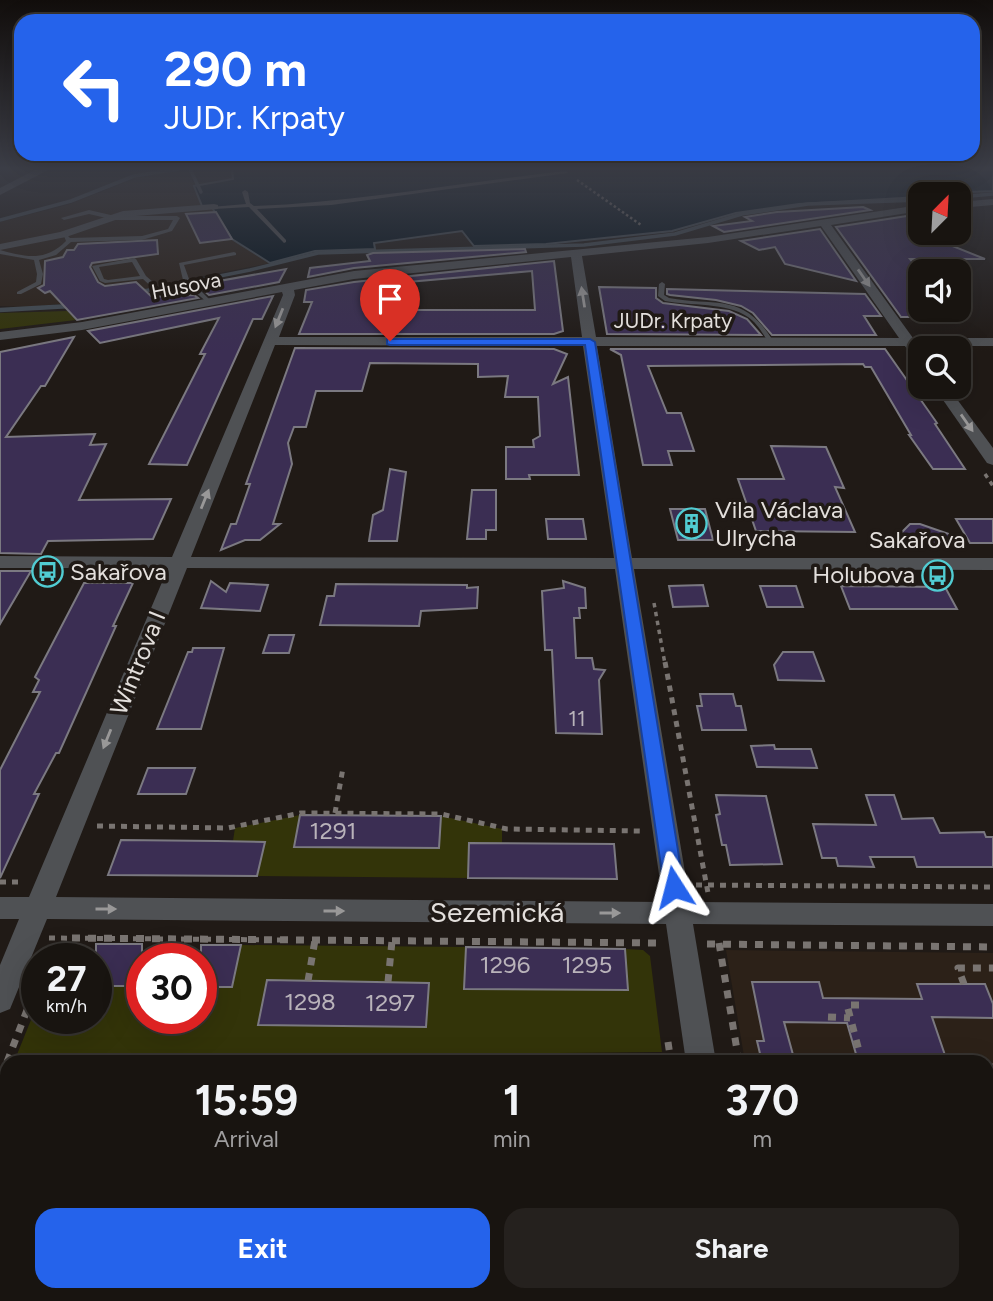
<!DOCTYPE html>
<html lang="en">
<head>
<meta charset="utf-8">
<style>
	:root { --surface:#181410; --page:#25211e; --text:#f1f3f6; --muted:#9f9e9f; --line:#363330; --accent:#2563eb }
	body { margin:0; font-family:Figtree,sans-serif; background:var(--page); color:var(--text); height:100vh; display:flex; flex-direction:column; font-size:26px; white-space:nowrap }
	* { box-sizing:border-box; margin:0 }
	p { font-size:23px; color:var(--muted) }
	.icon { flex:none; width:38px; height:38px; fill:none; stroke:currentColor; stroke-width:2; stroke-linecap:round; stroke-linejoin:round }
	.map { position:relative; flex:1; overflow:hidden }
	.drawer { position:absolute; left:0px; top:1055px; width:994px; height:247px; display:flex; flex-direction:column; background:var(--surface); border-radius:21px 21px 0 0; box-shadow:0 7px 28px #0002,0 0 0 2px var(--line) }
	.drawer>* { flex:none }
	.guide { position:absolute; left:14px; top:14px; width:966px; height:147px; border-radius:21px; box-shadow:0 7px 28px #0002,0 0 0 2px var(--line); background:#2563eb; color:#fff; overflow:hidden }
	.needle { width:46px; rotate:24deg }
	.buttons { position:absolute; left:908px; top:182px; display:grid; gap:14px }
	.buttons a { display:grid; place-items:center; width:63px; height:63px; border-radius:14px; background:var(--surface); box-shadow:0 7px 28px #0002,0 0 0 2px var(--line); font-size:35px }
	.speed { position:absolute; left:21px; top:943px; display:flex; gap:14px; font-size:35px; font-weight:700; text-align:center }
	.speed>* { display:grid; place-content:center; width:91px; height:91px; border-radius:50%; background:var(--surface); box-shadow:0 7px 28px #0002,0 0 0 2px var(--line); line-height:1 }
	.speed small { font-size:18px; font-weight:400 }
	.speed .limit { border:10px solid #d22; background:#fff; color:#111 }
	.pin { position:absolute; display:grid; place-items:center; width:60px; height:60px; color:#fff; margin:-72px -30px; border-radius:50% 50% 50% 0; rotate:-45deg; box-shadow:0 0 7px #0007 }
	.pin .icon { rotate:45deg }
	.me { position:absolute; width:77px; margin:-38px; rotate:351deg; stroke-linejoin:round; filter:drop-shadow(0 0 5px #0008) }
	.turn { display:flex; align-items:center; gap:24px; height:147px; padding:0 35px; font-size:32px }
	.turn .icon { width:91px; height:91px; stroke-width:2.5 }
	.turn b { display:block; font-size:49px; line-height:60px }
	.eta { display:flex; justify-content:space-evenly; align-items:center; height:119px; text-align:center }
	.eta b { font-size:42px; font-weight:700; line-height:49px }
	.primary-button { display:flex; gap:14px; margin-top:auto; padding:14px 35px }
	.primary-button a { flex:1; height:80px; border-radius:21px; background:var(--accent); color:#fff; font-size:28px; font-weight:700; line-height:80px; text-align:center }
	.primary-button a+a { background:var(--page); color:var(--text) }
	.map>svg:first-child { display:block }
	.built { fill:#2c2118 }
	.green { fill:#333409; fill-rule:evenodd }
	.water { fill:#000f1a; stroke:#444d54; stroke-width:2 }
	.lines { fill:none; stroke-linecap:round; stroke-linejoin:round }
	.stream-far1 { stroke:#444d54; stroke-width:3.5 }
	.stream { stroke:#444d54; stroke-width:4.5 }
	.building { fill:#3b2e53; stroke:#7b7981; stroke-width:2; fill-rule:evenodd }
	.path-far3 { stroke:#797471; stroke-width:2.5; stroke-dasharray:2.5 2.5; stroke-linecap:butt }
	.path-far2 { stroke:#797471; stroke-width:3.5; stroke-dasharray:4.5 4.5; stroke-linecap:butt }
	.path-far1 { stroke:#797471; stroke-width:5; stroke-dasharray:6 6; stroke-linecap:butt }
	.path { stroke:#797471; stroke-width:7; stroke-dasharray:8 8; stroke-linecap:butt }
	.lane { fill:#4f5154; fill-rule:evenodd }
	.street { fill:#4f5154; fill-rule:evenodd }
	.oneway { fill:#999898 }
	.route { fill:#2563eb; stroke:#184099; stroke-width:2 }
	.labels { text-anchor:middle; stroke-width:7; stroke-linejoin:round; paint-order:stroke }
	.far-street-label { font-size:21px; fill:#e3dfdc; stroke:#201a16 }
	.number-label { font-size:21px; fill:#b9b3ba }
	.poi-label { font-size:24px; fill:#e3dfdc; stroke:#201a16; text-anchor:start }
	.street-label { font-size:24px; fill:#e3dfdc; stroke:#201a16 }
	.near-number-label { font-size:24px; fill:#b9b3ba }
	.near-street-label { font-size:28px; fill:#e3dfdc; stroke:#201a16 }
</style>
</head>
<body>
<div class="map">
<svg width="993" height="1301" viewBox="0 0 993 1301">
	<rect width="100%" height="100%" fill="#201a16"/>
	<g class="built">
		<polygon points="188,169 202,206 211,205 232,239 270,263 179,281 183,286 175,294 179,298 76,320 67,311 73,310 70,303 28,307 0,306 0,222 67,205 137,178"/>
		<polygon points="726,950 993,953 993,1301 789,1301 788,1295 987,1295 987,1062 745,1062"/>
	</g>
	<g class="green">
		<polygon points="67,311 76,320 0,329 0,313"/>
		<polygon points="300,815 295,847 439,848 441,816 502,829 502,844 468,878 257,876 265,842 233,841 235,828"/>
		<path d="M241 945 466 947 465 989 627 990 625 949 643 950 650 956 662 1052 447 1054 446 1062H14L37 1005V1018H96V986H142V1018H201V987H232ZM268 980 429 983 426 1027 258 1024Z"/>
	</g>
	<polygon class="water" points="232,169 993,169 993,191 920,194 920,197 799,204 736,213 672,231 546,244 474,246 462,231 374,243 375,249 315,251 270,263 232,239 211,206 202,206 194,186 233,179"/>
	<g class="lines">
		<g class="stream-far1">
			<polyline points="190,169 201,192"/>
			<polyline points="959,197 993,194"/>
			<polyline points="0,220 71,201 134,176 179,169"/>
			<polyline points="139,292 250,270 318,253 584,245 675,234 742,214 808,204 920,200"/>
		</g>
		<g class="stream">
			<polyline points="139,292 145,291"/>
			<polyline points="0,310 71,306"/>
		</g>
	</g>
	<g class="building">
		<polygon points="863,207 870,210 724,232 713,226 752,221 745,217 777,212"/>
		<polygon points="216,212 232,239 200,243 186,214"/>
		<polygon points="920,214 920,233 985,259 910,259 920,271 920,310 931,310 936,317 901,317 836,227"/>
		<polygon points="820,229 856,281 785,264 775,247 759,250 741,241"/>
		<polygon points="157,240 158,254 92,263 90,267 98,282 105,286 136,282 152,297 194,295 198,298 77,320 50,291 45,293 38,288 44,285 45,261 63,257 67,250 74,250 78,244"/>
		<polygon points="525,249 526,252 354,268 308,277 310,268 370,261 367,255 373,253"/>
		<path d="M554 261 563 331 554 334H299L312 302H304L306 290 354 282ZM532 271 535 310H375L374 285Z"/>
		<polygon points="286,269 279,282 209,295 202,289 212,287 208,283"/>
		<polygon points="599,287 656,288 656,298 663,303 729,311 747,319 761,335 607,334"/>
		<polygon points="667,289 865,294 881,316 864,316 876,335 772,335 753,313 741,306 716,300 670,295 667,294"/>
		<polygon points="273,296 262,319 253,319 187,465 149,464 205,354 200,354 219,318 100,343 88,331"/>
		<polygon points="74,337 45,386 41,386 6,437 95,434 90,445 106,444 79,500 171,499 153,539 48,541 41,554 0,553 0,352"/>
		<polygon points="295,348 554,349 567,354 553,384 568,377 579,475 529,475 530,479 506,479 506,447 534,447 533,440 540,436 538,397 505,397 508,376 478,377 478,364 370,363 362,391 316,391 306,427 294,427 288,443 292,464 273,524 280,524 260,540 245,540 221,550 231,524 236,524 250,484 246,484"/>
		<polygon points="610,349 885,349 937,423 935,424 965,469 933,469 909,435 911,435 871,367 865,367 863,364 648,366 667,413 681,413 694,451 668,451 672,465 643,465 621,355"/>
		<polygon points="771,446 826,447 844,488 835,487 855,532 756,531 738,479 784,479"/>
		<polygon points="390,469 406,472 397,541 369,541 373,515 383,510"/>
		<polygon points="472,490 496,490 496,530 486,530 486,539 467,539"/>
		<polygon points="670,509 705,509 713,540 678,540"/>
		<polygon points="546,519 583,519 586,539 548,539"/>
		<polygon points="956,519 993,519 993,543 970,543"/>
		<polygon points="910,524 920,524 966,540 966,542 912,545 896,538"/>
		<polygon points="0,571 31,571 0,624"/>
		<polygon points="211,581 226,592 230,583 268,585 260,611 201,608"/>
		<polygon points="563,581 585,588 586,608 579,608 580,618 574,618 576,658 592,658 594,669 605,670 599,680 602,734 556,733 552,650 545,650 542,591 564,588"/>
		<polygon points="84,583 133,583 113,626 116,626 59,753 56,753 34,794 39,794 0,878 0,770 40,692 33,692 39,680 35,677"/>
		<polygon points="336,584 467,585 467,588 478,587 477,608 421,611 419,626 320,625 327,596 334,596"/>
		<polygon points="703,585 708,606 673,607 669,586"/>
		<polygon points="760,586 796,586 803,607 767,607"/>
		<polygon points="841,586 945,587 957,609 850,609"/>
		<polygon points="269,635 294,635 289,653 263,653"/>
		<polygon points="193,648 224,648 201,729 157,729 188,652 192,652"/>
		<polygon points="783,652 813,652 824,681 778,680 774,665"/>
		<polygon points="700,694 733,694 736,706 741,706 746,730 702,730 697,706 702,706"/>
		<polygon points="774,745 775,749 811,749 817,768 757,767 751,746"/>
		<polygon points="148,768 195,768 186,794 138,794"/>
		<polygon points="716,795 766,796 782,864 730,865 726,845 722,845 716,815 720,814"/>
		<polygon points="866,795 894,795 902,819 933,818 940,833 984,832 986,837 993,837 993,867 917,867 914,857 870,857 874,867 838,866 836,858 822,858 813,824 876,825"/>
		<polygon points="300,815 441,816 439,848 294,847"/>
		<polygon points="121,840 217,841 265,842 257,876 108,875"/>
		<polygon points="469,843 614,844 617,879 468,878"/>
		<rect x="96" y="944" width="46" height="42"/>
		<polygon points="201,945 241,945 232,987 201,987"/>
		<polygon points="466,947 625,949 628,990 464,989"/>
		<polygon points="267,980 429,983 426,1027 258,1025"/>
		<polygon points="752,982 819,982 823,998 922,999 917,984 985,984 993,1004 993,1018 932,1017 947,1061 858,1061 847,1023 784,1022 795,1062 762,1062 757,1041 764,1041"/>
	</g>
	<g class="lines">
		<polyline class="path-far3" points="577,180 641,225"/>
		<g class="path-far2">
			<polyline points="985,474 993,486"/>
			<polyline points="654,603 665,664"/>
		</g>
		<g class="path-far1">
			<polyline points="665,662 708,893"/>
			<polyline points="335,813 343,768"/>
			<polyline points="97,826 228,828 301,813 441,814 507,829 641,831"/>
			<polyline points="0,882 23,882"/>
			<polyline points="696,885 993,887"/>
			<polyline points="49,938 286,940"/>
		</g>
		<g class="path">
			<polyline points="72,938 660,943"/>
			<polyline points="719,943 739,1062"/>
			<polyline points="707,944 993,947"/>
			<polyline points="308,981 315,940"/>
			<polyline points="388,982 392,941"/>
			<polyline points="964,984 958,968 993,968"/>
			<polyline points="859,1005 847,1005 862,1062"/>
			<polyline points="828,1017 850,1018"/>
			<polyline points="668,1042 671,1062"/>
			<polyline points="7,1062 37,984"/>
			<polyline points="987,1067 993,1067"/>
			<polyline points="0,1081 7,1063"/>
			<polyline points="987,1259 993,1259"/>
			<polyline points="701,1295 702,1301"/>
			<polyline points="781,1295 783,1301"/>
		</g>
		<g class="lane">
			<path d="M566 171 568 173 331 205 257 209 286 240V242L284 243 249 207 214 209 211 207 246 204 242 192 245 190 248 192 250 203 254 206C359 202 462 182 566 171Z"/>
			<path d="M89 210 115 216H177L180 218 172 231 142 240 71 242 56 255 39 260 43 274 41 284 21 294H17V292L36 282 37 274 34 260 0 254V250C26 257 45 262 66 241L64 236H68L70 238 142 236 168 229 173 220H115L89 214 64 220 61 218Z"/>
			<path d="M234 252 236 253V255L184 265 189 279 210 300V302L208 303 195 292H157L143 279 105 283 100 281 92 266 134 258 136 259 146 276 161 289 191 288 183 280 179 263ZM132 262 140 276 108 280 104 279 99 267Z"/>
			<path d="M662 282 665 284 664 295 669 298C719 307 743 292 774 342L769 343C763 334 757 323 748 317 727 302 690 306 665 301L658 296 659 284Z"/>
		</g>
		<g class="street">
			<polygon points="37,169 50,169 0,195 0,188"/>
			<polygon points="993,199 993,205 959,208 959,202"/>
			<polygon points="214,204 218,205 218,209 124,217 66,237 0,250 0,244 60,232 123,211"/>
			<path d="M920 205V211L831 225 913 338H993V346H918L920 362 915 361 905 346H597L632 558H993V570L634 569 690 902 993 904V926L693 924 716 1062H686L666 924 47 919 10 1009 0 1013V965L19 919H0V897H29L168 568H0V556L172 557 283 295 282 292 82 330 0 340V332L82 322 354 271 708 237ZM821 226 899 338 596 337 582 256 708 243ZM571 257 582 337H279L295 295 294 290 354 279ZM275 345 583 346 614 558 191 557ZM187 568 615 569 663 902 56 897Z"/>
			<polygon points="934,387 948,387 993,448 993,465 987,463"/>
			<polygon points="719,1295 755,1295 756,1301 720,1301"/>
		</g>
	</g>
	<defs><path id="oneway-solid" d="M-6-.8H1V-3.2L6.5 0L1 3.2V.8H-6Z" transform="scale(1.75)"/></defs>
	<g class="oneway">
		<use href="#oneway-solid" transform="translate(864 278) rotate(55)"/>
		<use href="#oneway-solid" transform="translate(583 297) rotate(-99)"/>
		<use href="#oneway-solid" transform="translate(279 318) rotate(112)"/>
		<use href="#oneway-solid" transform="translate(967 423) rotate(55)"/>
		<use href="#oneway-solid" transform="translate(205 499) rotate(-68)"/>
		<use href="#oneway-solid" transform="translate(107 739) rotate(112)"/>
		<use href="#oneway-solid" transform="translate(106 909)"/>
		<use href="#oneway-solid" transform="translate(334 911)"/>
		<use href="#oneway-solid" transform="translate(610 913)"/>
	</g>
	<linearGradient id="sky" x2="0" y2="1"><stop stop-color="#120e0c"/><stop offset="0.48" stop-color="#3c3e47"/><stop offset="1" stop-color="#3c3e47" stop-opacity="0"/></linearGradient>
	<rect width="993" height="351" fill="url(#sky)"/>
	<polygon class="route" points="387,339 590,339 595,342 684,887 681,893 674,895 667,893 664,887 585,345 390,345 387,344"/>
	<defs>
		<symbol id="building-ring" viewBox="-11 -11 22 22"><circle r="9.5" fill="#201a16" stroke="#51ccd2" stroke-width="1.5"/><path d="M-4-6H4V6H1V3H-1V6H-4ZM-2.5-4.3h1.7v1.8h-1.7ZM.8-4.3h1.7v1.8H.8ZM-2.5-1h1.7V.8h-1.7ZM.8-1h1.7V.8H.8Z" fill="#51ccd2"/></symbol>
		<symbol id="bus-ring" viewBox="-11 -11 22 22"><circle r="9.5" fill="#201a16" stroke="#51ccd2" stroke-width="1.5"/><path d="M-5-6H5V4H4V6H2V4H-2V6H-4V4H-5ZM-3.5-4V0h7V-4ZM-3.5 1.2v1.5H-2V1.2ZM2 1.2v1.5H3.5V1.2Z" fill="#51ccd2"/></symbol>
	</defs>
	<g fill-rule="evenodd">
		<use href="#building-ring" x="674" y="506" width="35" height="35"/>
		<use href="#bus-ring" x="30" y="554" width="35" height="35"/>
		<use href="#bus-ring" x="920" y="558" width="35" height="35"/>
	</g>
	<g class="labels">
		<g class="far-street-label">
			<text transform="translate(186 286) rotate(-11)" y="7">Husova</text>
			<text x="673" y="328">JUDr. Krpaty</text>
		</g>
		<g class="number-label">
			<text x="577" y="726">11</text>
		</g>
		<g class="poi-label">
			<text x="715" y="518">Vila Václava<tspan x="715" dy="28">Ulrycha</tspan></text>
			<text x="70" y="580">Sakařova</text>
			<text x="915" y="583" text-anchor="end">Holubova</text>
		</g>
		<g class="street-label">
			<text x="917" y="548">Sakařova</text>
			<text transform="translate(138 663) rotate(-68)" y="8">Wintrova I</text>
		</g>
		<g class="near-number-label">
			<text x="333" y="839">1291</text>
			<text x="505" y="973">1296</text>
			<text x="587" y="973">1295</text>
			<text x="310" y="1010">1298</text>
			<text x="390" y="1011">1297</text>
		</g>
		<g class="near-street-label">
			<text x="497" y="922">Sezemická</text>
		</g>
	</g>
</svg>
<div class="buttons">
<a><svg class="needle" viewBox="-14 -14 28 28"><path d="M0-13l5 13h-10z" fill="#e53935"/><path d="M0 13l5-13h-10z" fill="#9f9e9f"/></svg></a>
<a><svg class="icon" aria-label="sound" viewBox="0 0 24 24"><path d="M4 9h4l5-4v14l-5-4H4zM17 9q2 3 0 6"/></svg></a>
<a><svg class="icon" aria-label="search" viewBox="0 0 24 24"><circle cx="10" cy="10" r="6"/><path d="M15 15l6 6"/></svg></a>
</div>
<div class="speed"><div>27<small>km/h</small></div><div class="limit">30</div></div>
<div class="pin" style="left:390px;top:341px;background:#d93025"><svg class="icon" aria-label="arrive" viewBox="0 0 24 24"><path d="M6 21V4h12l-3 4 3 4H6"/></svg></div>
<svg class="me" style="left:674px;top:887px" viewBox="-20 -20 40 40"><path d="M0-17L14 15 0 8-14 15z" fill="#2563eb" stroke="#fff" stroke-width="4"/></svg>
<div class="guide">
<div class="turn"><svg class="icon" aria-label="left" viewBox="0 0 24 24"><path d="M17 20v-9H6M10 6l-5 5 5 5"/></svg><div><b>290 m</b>JUDr. Krpaty</div></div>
</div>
<section class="drawer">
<div class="eta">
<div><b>15:59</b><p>Arrival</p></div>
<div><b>1</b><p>min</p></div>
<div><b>370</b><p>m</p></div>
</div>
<div class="primary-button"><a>Exit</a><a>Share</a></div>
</section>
</div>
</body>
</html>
